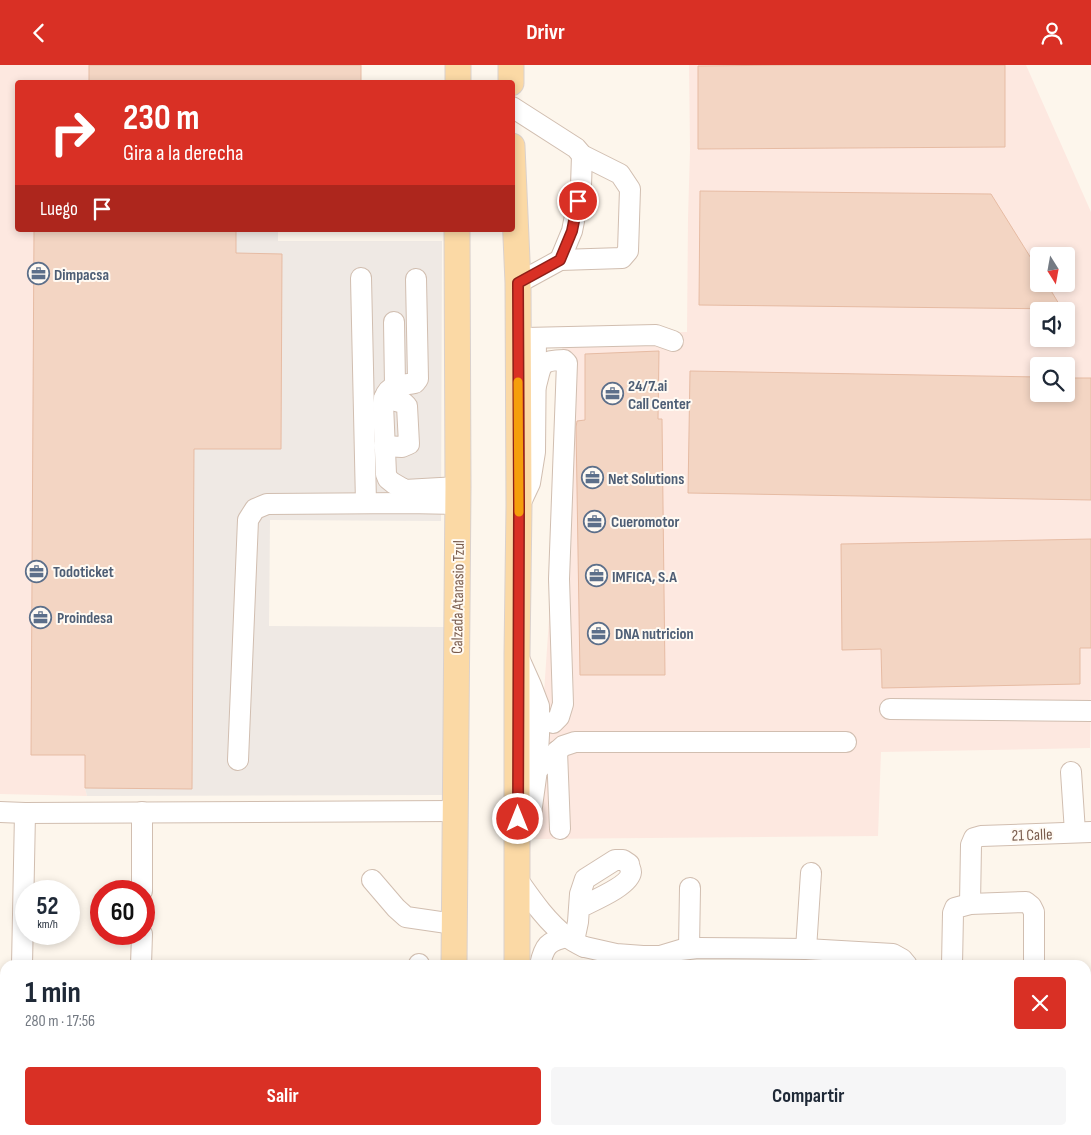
<!DOCTYPE html>
<html lang="es">
<head>
<meta charset="utf-8">
<style>
	:root { --surface:#fff; --page:#f6f6f7; --text:#1f2937; --muted:#747a83; --accent:#d93025 }
	body { margin:0; font-family:"Sofia Sans Condensed",sans-serif; background:var(--page); color:var(--text); height:100vh; display:flex; flex-direction:column; font-size:19px; white-space:nowrap }
	* { box-sizing:border-box; margin:0 }
	p { font-size:16px; color:var(--muted) }
	.icon { flex:none; width:28px; height:28px; fill:none; stroke:currentColor; stroke-width:2; stroke-linecap:round; stroke-linejoin:round }
	.map { position:relative; flex:1; overflow:hidden }
	.side { position:absolute; left:0px; top:895px; width:1091px; height:175px; display:flex; flex-direction:column; background:var(--surface); border-radius:15px 15px 0 0; box-shadow:0 2px 8px #0003 }
	.side>* { flex:none }
	.banner { position:absolute; left:15px; top:15px; width:500px; height:152px; border-radius:5px; box-shadow:0 2px 8px #0003; background:#d93025; color:#fff; overflow:hidden }
	.needle { width:32px; rotate:169deg }
	.buttons { position:absolute; left:1030px; top:182px; display:grid; gap:10px }
	.buttons a { display:grid; place-items:center; width:45px; height:45px; border-radius:5px; background:var(--surface); box-shadow:0 2px 8px #0003; font-size:25px }
	.speed { position:absolute; left:15px; top:815px; display:flex; gap:10px; font-size:25px; font-weight:700; text-align:center }
	.speed>* { display:grid; place-content:center; width:65px; height:65px; border-radius:50%; background:var(--surface); box-shadow:0 2px 8px #0003; line-height:1 }
	.speed small { font-size:12px; font-weight:400 }
	.speed .limit { border:8px solid #d22; background:#fff; color:#111 }
	.pin { position:absolute; display:grid; place-items:center; width:42px; height:42px; color:#fff; margin:-21px; border:2px solid #fff; border-radius:50%; box-shadow:0 1px 5px #0007 }
	.me { position:absolute; width:55px; margin:-28px; rotate:0deg; stroke-linejoin:round; filter:drop-shadow(0 0 4px #0008) }
	.turn { display:flex; align-items:center; gap:18px; height:105px; padding:0 25px; font-size:22px }
	.turn .icon { width:65px; height:65px; stroke-width:2.5 }
	.turn b { display:block; font-size:35px; line-height:42px }
	.then { display:flex; align-items:center; height:48px; padding:0 25px; background:#0003; gap:10px; font-size:19px }
	.round { display:grid; place-items:center; flex:none; width:52px; height:52px; border-radius:5px; background:var(--page) }
	.head { display:flex; align-items:center; justify-content:space-between; height:85px; padding:0 25px }
	h1 { font-size:30px; font-weight:700; line-height:38px }
	.primary-button { display:flex; gap:10px; margin-top:auto; padding:10px 25px }
	.primary-button a { flex:1; height:58px; border-radius:5px; background:var(--accent); color:#fff; font-size:20px; font-weight:700; line-height:58px; text-align:center }
	.primary-button a+a { background:var(--page); color:var(--text) }
	header { display:flex; justify-content:space-between; align-items:center; height:65px; padding:0 25px; background:var(--accent); color:#fff; font-size:22px; font-weight:700 }
	.map>svg:first-child { display:block }
	.commercial { fill:#fde8e0; fill-rule:evenodd }
	.industrial { fill:#efe9e4 }
	.building { fill:#f3d5c3; stroke:#e6bba3 }
	.lines { fill:none; stroke-linecap:round; stroke-linejoin:round }
	.minor-casing { stroke:#d1beb0; stroke-width:22 }
	.major-casing { stroke:#dad1cd; stroke-width:27 }
	.minor { stroke:#fff; stroke-width:20 }
	.major { stroke:#fbd9a5; stroke-width:25 }
	.route-casing { stroke:#8d1f18; stroke-width:12 }
	.route { stroke:#d93025; stroke-width:9 }
	.slow { stroke:#f59e0b; stroke-width:9 }
	.labels { text-anchor:middle; stroke-width:4; stroke-linejoin:round; paint-order:stroke }
	.service-label { font-size:16px; font-weight:bold; fill:#4e5e75; stroke:#fffaf3; text-anchor:start }
	.street-label { font-size:16px; fill:#7a5c4d; stroke:#fffaf3 }
</style>
</head>
<body>
<header><svg class="icon" aria-label="back" viewBox="0 0 24 24"><path d="M15 5l-7 7 7 7"/></svg>Drivr<svg class="icon" aria-label="person" viewBox="0 0 24 24"><circle cx="12" cy="8" r="4"/><path d="M4 21q1-7 8-7t8 7"/></svg></header>
<div class="map">
<svg width="1091" height="1070" viewBox="0 0 1091 1070">
	<rect width="100%" height="100%" fill="#fdf6ec"/>
	<g class="commercial">
		<polygon points="0,0 89,0 89,17 18,18 18,165 88,165 85,723 87,731 0,729"/>
		<path d="M689 0H1026L1091 147V604L1090 683 881 687 878 771 534 774 563 350 562 269 687 267 688 153 690 85ZM1039 191H1066V219H1039ZM1039 246H1066V274H1039ZM1039 301H1066V329H1039Z"/>
	</g>
	<polygon class="industrial" points="88,165 278,165 278,176 442,176 441,456 270,455 269,561 444,562 443,730 87,731 85,723"/>
	<g class="building">
		<rect x="89" y="0" width="272" height="18"/>
		<polygon points="795,0 1005,0 1005,82 698,84 698,1"/>
		<polygon points="700,126 991,129 1039,206 1039,219 1047,219 1062,244 699,240"/>
		<polygon points="34,165 236,165 236,188 282,189 281,384 194,384 192,724 85,723 85,690 31,690"/>
		<polygon points="659,286 658,354 662,354 665,610 580,610 576,362 577,356 585,355 585,289"/>
		<polygon points="690,306 1039,312 1039,329 1066,329 1066,313 1091,313 1091,435 688,428"/>
		<polygon points="1091,474 1091,583 1080,583 1080,619 882,623 881,584 842,585 841,479"/>
	</g>
	<g class="lines">
		<defs>
			<g id="minor">
				<polyline points="512,42 576,83 582,90 620,109 630,124 628,186 622,193 560,195 518,218"/>
				<polyline points="560,195 572,166 581,121 582,90"/>
				<polyline points="361,213 366,438"/>
				<path d="M416 214 418 314 415 318C399 321 386 318 383 339L386 409 388 414 393 418 405 425 458 422"/>
				<polyline points="394,257 395,320"/>
				<polyline points="525,273 656,270 673,276"/>
				<path d="M535 324C542 302 537 295 564 295L567 298 559 514 563 639 559 652 553 658"/>
				<polyline points="384,333 404,338 407,341 409,379 402,382 384,381"/>
				<polyline points="522,435 530,418 535,387 536,273"/>
				<polyline points="518,591 531,620 539,641 539,670 537,705 531,749 518,773"/>
				<polyline points="890,644 1091,646"/>
				<polyline points="557,686 560,764"/>
				<polyline points="238,695 248,455 255,444 267,439 407,438 458,439"/>
				<polyline points="537,705 563,681 575,677 846,677"/>
				<polyline points="1071,707 1075,767"/>
				<polyline points="0,747 25,748 455,746"/>
				<polyline points="372,815 396,843 406,852 454,859"/>
				<path d="M518 815C532 835 547 857 567 872 572 876 578 879 584 882"/>
				<polyline points="142,826 142,747"/>
				<polyline points="970,839 971,780 974,773 981,771 1091,767"/>
				<path d="M574 876 578 857 580 829 585 814 615 795H623L629 799C629 802 631 804 631 807 630 821 590 837 579 843"/>
				<polyline points="585,882 616,889 643,891 660,891 680,885 698,883 806,884 893,889 902,894 907,900"/>
				<polyline points="689,883 690,823"/>
				<polyline points="806,884 811,808"/>
				<polyline points="419,899 419,900"/>
				<polyline points="22,900 25,748"/>
				<polyline points="141,900 142,869"/>
				<path d="M540 900C544 881 548 876 567 872"/>
				<polyline points="952,900 953,848 955,843 970,839 1026,837 1031,841 1034,847 1034,900"/>
				<polyline points="214,1065 217,1070"/>
				<polyline points="548,1065 548,1070"/>
				<polyline points="591,1065 591,1070"/>
				<polyline points="739,1065 741,1070"/>
				<polyline points="405,1070 423,1070"/>
			</g>
			<g id="major">
				<polyline points="511,0 511,18"/>
				<polyline points="458,18 458,0"/>
				<polyline points="512,81 518,218 519,441 517,590 517,900"/>
				<polyline points="454,900 458,422 457,165"/>
				<polyline points="453,1070 453,1065"/>
				<polyline points="517,1070 517,1065"/>
			</g>
		</defs>
		<use href="#minor" class="minor-casing"/>
		<use href="#major" class="major-casing"/>
		<use href="#minor" class="minor"/>
		<use href="#major" class="major"/>
	</g>
	<g class="lines">
		<defs>
			<polyline id="route" points="518,754 519,441 518,218 560,195 572,166 578,136"/>
		</defs>
		<use href="#route" class="route-casing"/>
		<use href="#route" class="route"/>
		<polyline class="slow" points="518,317 519,447"/>
	</g>
	<defs>
		<symbol id="office-ring" viewBox="-11 -11 22 22"><circle r="9.5" fill="#fffaf3" stroke="#5c6f8a" stroke-width="1.5"/><path d="M-6-3h4V-5.5h4V-3h4V5H-6ZM-1-4.5V-3h2v-1.5ZM-6 0V1H6V0Z" fill="#5c6f8a"/></symbol>
	</defs>
	<g fill-rule="evenodd">
		<use href="#office-ring" x="26" y="196" width="25" height="25"/>
		<use href="#office-ring" x="600" y="316" width="25" height="25"/>
		<use href="#office-ring" x="580" y="400" width="25" height="25"/>
		<use href="#office-ring" x="582" y="444" width="25" height="25"/>
		<use href="#office-ring" x="24" y="494" width="25" height="25"/>
		<use href="#office-ring" x="584" y="498" width="25" height="25"/>
		<use href="#office-ring" x="28" y="540" width="25" height="25"/>
		<use href="#office-ring" x="586" y="556" width="25" height="25"/>
	</g>
	<g class="labels">
		<g class="service-label">
			<text x="54" y="215">Dimpacsa</text>
			<text x="628" y="326">24/7.ai<tspan x="628" dy="18">Call Center</tspan></text>
			<text x="608" y="419">Net Solutions</text>
			<text x="611" y="462">Cueromotor</text>
			<text x="53" y="512">Todoticket</text>
			<text x="612" y="517">IMFICA, S.A</text>
			<text x="57" y="558">Proindesa</text>
			<text x="615" y="574">DNA nutricion</text>
		</g>
		<g class="street-label">
			<text transform="translate(457 532) rotate(-89)" y="6">Calzada Atanasio Tzul</text>
			<text transform="translate(1032 769) rotate(-2)" y="6">21 Calle</text>
		</g>
	</g>
</svg>
<div class="buttons">
<a><svg class="needle" viewBox="-14 -14 28 28"><path d="M0-13l5 13h-10z" fill="#e53935"/><path d="M0 13l5-13h-10z" fill="#747a83"/></svg></a>
<a><svg class="icon" aria-label="sound" viewBox="0 0 24 24"><path d="M4 9h4l5-4v14l-5-4H4zM17 9q2 3 0 6"/></svg></a>
<a><svg class="icon" aria-label="search" viewBox="0 0 24 24"><circle cx="10" cy="10" r="6"/><path d="M15 15l6 6"/></svg></a>
</div>
<div class="speed"><div>52<small>km/h</small></div><div class="limit">60</div></div>
<div class="pin" style="left:578px;top:136px;background:#d93025"><svg class="icon" aria-label="arrive" viewBox="0 0 24 24"><path d="M6 21V4h12l-3 4 3 4H6"/></svg></div>
<svg class="me" style="left:518px;top:754px" viewBox="-20 -20 40 40"><circle r="17" fill="#d93025" stroke="#fff" stroke-width="3"/><path d="M0-11L8 9 0 5-8 9z" fill="#fff"/></svg>
<div class="banner">
<div class="turn"><svg class="icon" aria-label="right" viewBox="0 0 24 24"><path d="M7 20v-9h11M14 6l5 5-5 5"/></svg><div><b>230 m</b>Gira a la derecha</div></div>
<div class="then">Luego<svg class="icon" aria-label="arrive" viewBox="0 0 24 24"><path d="M6 21V4h12l-3 4 3 4H6"/></svg></div>
</div>
<section class="side">
<div class="head"><div><h1>1 min</h1><p>280 m · 17:56</p></div><a class="round" style="background:#d93025;color:#fff"><svg class="icon" aria-label="close" viewBox="0 0 24 24"><path d="M6 6l12 12M18 6L6 18"/></svg></a></div>
<div class="primary-button"><a>Salir</a><a>Compartir</a></div>
</section>
</div>
</body>
</html>
